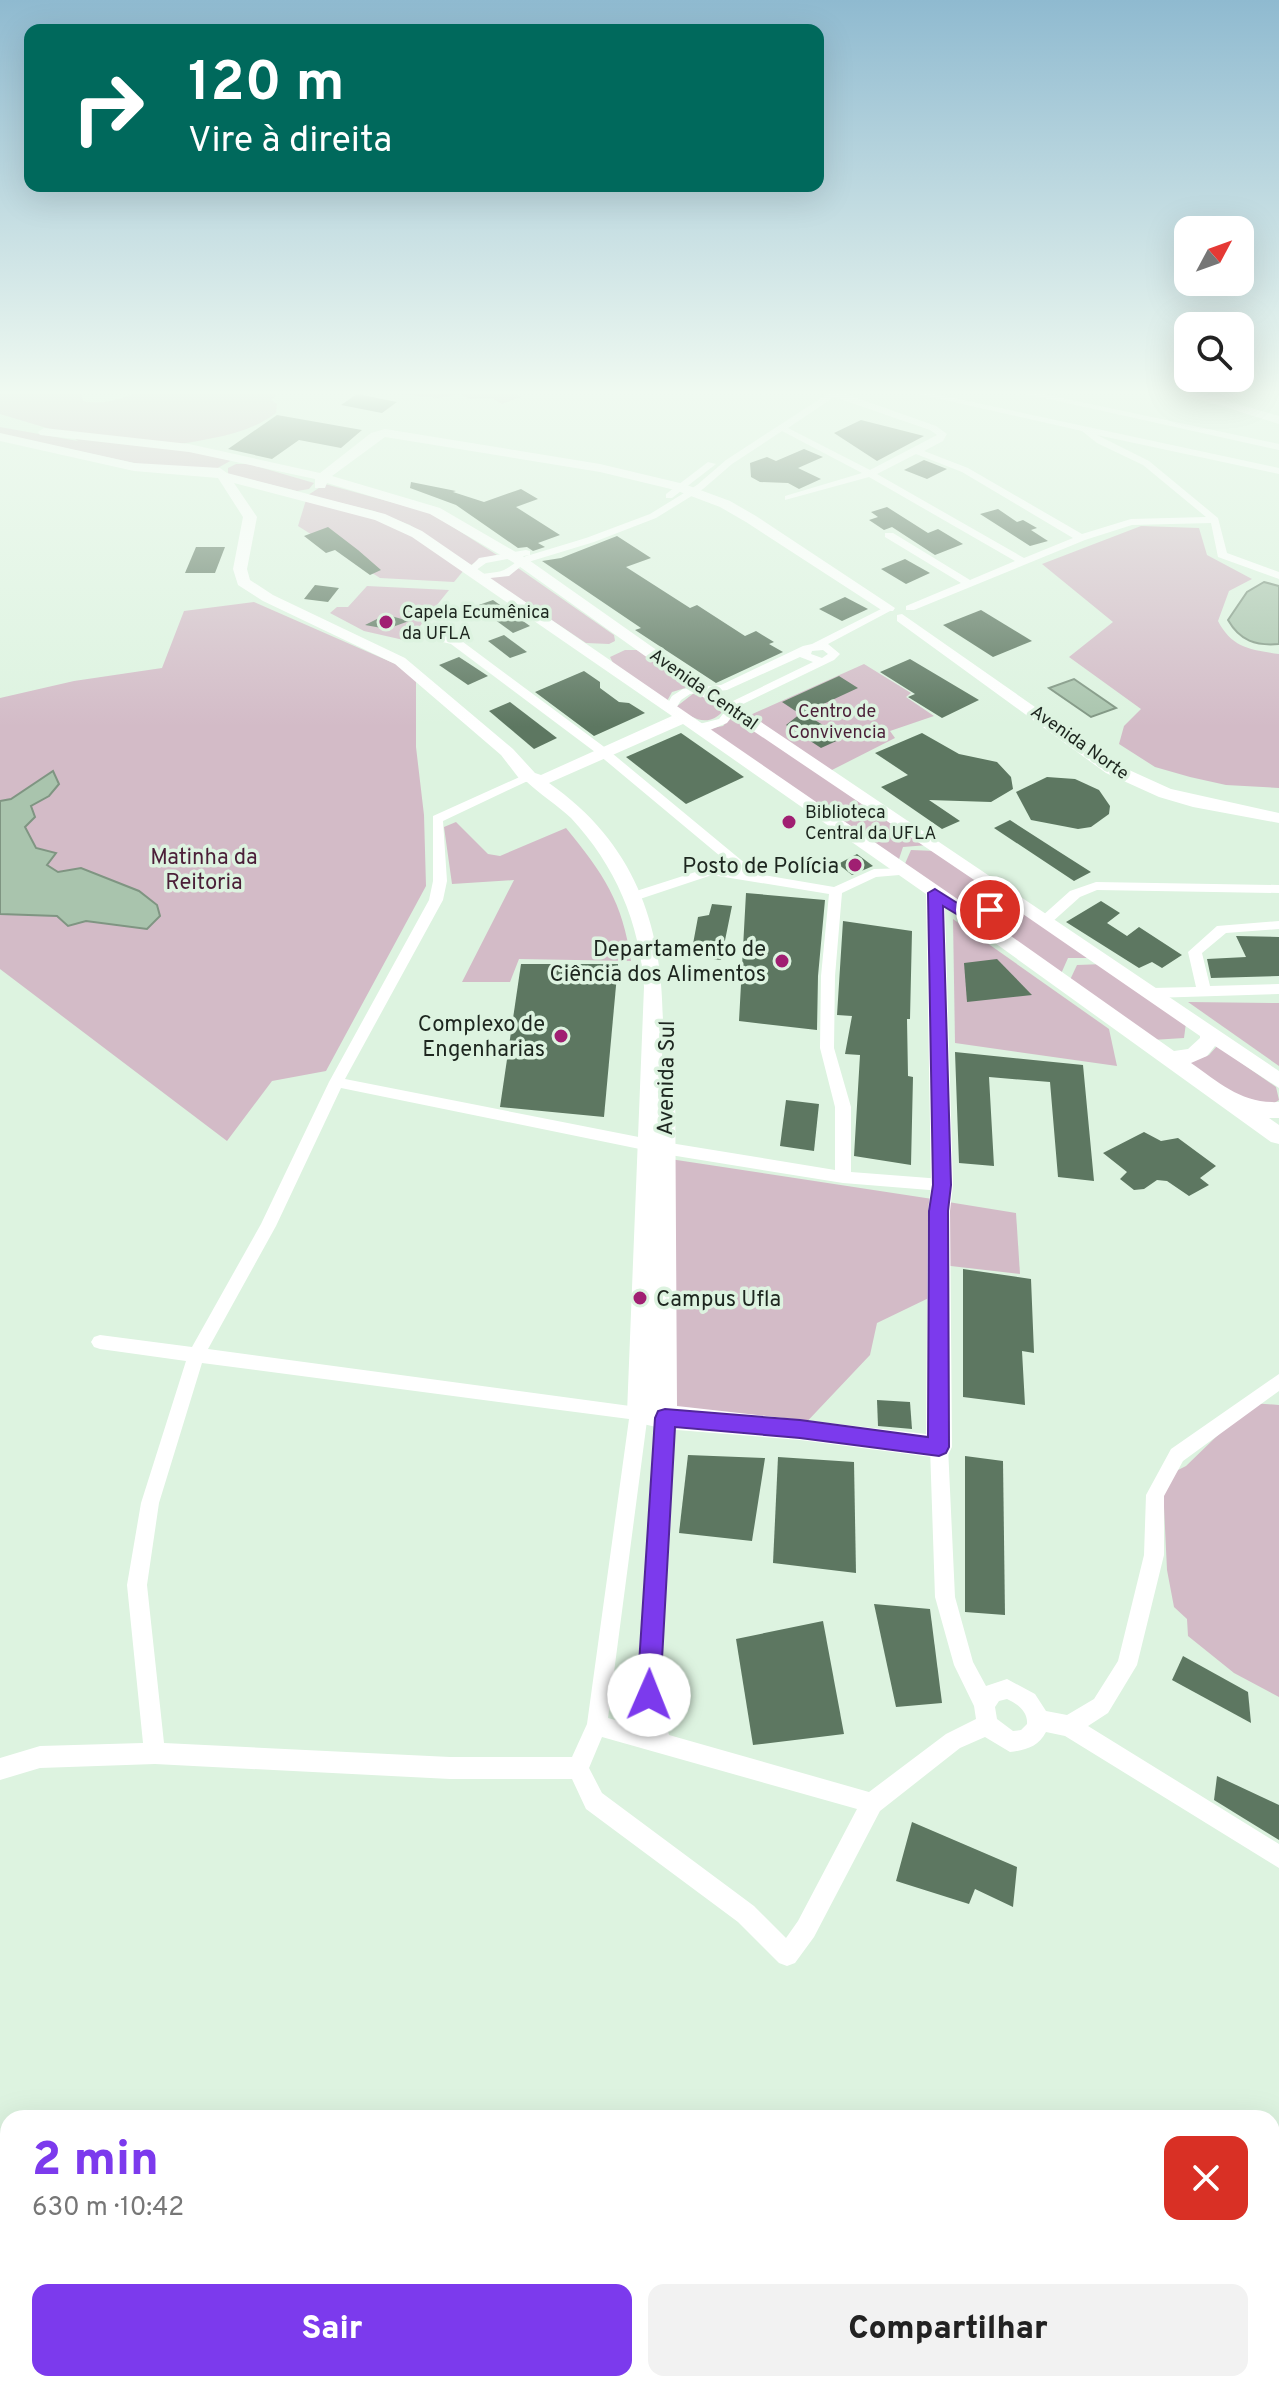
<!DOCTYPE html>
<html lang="pt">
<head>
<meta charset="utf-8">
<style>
	:root { --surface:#fff; --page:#f2f2f2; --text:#222; --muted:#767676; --accent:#7c3aed }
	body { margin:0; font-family:Overpass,sans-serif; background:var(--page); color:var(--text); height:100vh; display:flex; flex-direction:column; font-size:30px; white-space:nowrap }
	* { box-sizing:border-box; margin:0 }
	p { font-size:26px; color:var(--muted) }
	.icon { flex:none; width:44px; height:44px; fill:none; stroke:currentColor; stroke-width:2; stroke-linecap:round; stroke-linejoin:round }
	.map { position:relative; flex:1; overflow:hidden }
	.panel { position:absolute; left:0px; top:2110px; width:1280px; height:282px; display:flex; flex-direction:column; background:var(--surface); border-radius:24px 24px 0 0; box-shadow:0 8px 32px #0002 }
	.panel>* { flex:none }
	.hud { position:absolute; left:24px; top:24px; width:800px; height:168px; border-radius:16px; box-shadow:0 8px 32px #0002; background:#00695c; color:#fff; overflow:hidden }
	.needle { width:52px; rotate:49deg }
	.tools { position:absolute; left:1174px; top:216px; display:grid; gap:16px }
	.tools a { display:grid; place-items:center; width:80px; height:80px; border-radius:16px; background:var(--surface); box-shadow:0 8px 32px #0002; font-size:40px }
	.pin { position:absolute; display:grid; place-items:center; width:68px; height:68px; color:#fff; margin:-34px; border:4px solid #fff; border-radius:50%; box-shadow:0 2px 8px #0007 }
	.me { position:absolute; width:88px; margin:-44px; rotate:1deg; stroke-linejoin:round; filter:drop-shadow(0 0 6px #0008) }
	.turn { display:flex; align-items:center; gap:28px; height:168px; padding:0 32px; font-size:36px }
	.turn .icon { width:104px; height:104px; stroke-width:2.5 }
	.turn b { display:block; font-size:56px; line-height:68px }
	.round { display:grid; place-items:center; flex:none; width:84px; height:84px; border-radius:16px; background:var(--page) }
	.head { display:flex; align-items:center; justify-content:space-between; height:136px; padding:0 32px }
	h1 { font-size:48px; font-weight:800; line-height:60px; color:var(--accent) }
	.primary-button { display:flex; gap:16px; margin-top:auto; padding:16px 32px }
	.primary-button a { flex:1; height:92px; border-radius:16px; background:var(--accent); color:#fff; font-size:32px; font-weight:800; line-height:92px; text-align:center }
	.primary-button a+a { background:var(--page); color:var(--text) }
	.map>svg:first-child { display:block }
	.green { fill:#d3bbc7 }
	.water { fill:#a9c4ad; stroke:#7f9582; stroke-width:2 }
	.building { fill:#5d7761 }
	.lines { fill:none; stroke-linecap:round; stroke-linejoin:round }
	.street { fill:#fff; fill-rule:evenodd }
	.secondary { fill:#fff; fill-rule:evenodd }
	.route { fill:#7c3aed; stroke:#51269a; stroke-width:2 }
	.poi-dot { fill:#a01f72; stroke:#ddf3e0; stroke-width:3 }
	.labels { text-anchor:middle; stroke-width:7; stroke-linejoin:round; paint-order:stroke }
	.far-poi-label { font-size:18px; fill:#1d261f; stroke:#ddf3e0; text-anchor:start }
	.far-street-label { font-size:18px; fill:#1d261f; stroke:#ddf3e0 }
	.far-park-label { font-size:18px; fill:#4b1f38; stroke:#ddf3e0 }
	.park-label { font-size:22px; fill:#4b1f38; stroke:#ddf3e0 }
	.poi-label { font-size:22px; fill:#1d261f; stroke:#ddf3e0; text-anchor:end }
	.street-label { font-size:22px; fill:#1d261f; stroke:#ddf3e0 }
</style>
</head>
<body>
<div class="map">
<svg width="1279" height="2391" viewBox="0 0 1279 2391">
	<rect width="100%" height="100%" fill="#ddf3e0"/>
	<g class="green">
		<path d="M0 392H81L83 401C100 405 120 400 136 392H279L271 400 277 404 276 413C246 436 205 439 169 446L232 460 214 470 148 466 0 434V427L78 441 70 435 0 414Z"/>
		<polygon points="379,392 511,392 521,397 502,404 492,398 470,399 460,394 438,398"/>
		<polygon points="236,464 249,464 314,483 309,489 297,491 228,474 228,468"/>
		<polygon points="325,484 431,513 497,555 480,559 471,565 410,525 374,511 308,495"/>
		<polygon points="306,500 375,518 412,536 464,570 454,582 380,578 298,526"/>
		<path d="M1141 526 1199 528 1207 555 1252 579 1229 591 1218 621C1232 648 1251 650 1279 654V788L1226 785 1190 777 1155 767 1119 744 1124 726 1141 709 1069 657 1113 622 1042 564Z"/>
		<polygon points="518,568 614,635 615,641 609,644 586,643 489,578"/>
		<polygon points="367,586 449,590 408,641 364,631 330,613 337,607 348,607"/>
		<polygon points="254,602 416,673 416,747 424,815 426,886 326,1071 272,1081 227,1141 0,969 0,698 74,681 162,668 184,611"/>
		<polygon points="625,650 637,650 692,686 672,692 667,701 613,663 610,657"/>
		<polygon points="864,664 911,693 906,697 934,716 890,731 895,738 830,771 748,716"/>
		<path d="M694 693 700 694 724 710C708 729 692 718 676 707Z"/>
		<polygon points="732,716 928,845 903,847 898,862 708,729 723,726"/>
		<path d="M456 822 488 854 500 856 566 828C603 873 623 902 631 961L519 959 510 982H462L514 880 452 884 444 827Z"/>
		<polygon points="911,850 936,851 998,893 988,908 968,913 904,866"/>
		<polygon points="1005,897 1097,958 1068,958 1060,976 974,917"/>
		<polygon points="953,919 1109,1029 1117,1066 955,1043"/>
		<polygon points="1104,964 1186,1023 1184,1038 1152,1040 1069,982 1077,965"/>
		<polygon points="1188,1002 1279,1003 1279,1066"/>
		<polygon points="1217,1046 1276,1087 1279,1100 1268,1107 1245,1102 1185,1064 1209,1055"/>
		<polygon points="670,1159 939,1200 935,1295 877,1323 870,1355 800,1429 668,1417"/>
		<polygon points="942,1201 1016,1213 1020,1274 942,1265"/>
		<polygon points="1251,1403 1279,1405 1279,1697 1234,1673 1188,1636 1187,1619 1174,1607 1167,1570 1164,1507 1156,1481 1186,1466"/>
	</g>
	<g class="water">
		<path d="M1264 582 1279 586V644C1256 646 1240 641 1228 620L1247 592Z"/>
		<polygon points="1074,679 1116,708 1091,717 1049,688"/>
		<polygon points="53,771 59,784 49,796 31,806 35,817 25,827 36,848 56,853 47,865 58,872 81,868 139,891 157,905 160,916 147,929 86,921 68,926 57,916 0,914 0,801 11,799"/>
	</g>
	<g class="building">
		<polygon points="357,394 397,402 382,413 341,405"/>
		<polygon points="277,415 362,430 341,448 299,440 272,459 228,449"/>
		<polygon points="861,420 924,436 877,461 834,433"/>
		<polygon points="804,449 823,457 798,468 821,479 799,489 788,483 760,482 751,477 750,463 767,457 776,461"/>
		<polygon points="924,460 947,469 927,479 904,470"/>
		<polygon points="411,482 456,491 453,492 484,502 521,489 538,499 516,507 560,535 538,543 545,547 533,551 527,547 518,548 456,505 410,488"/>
		<polygon points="887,507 928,533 938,529 963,544 935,555 892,527 884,530 869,520 878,517 871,512"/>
		<polygon points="998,509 1017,522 1023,520 1037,528 1031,530 1048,541 1030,546 980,514"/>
		<polygon points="328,527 358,550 381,570 370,575 335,550 326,553 304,536"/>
		<polygon points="617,536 651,558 626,567 690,608 697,605 745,636 756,631 774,642 769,644 783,652 716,683 635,630 641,628 542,561 561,558"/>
		<polygon points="196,547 225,547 215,573 185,573"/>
		<polygon points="905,559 930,573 906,584 881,569"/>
		<polygon points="315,585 339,588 328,602 304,599"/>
		<polygon points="845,597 868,609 842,621 819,609"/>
		<polygon points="493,600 530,626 513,633 476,606"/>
		<polygon points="981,610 1032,641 993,657 943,625"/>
		<polygon points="391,616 409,621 387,629 365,625 379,618"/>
		<polygon points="504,635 527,652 510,658 488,641"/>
		<polygon points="459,657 488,676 468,685 439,665"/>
		<polygon points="910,659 979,700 942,718 908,697 915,694 880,672"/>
		<polygon points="584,671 600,682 600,688 619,702 629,703 645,713 594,736 535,692"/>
		<polygon points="839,676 858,688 804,713 843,738 821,748 786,725 800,714 782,702"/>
		<polygon points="510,702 557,738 534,749 489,711"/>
		<polygon points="681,733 744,777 686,804 626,757"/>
		<polygon points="922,733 959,754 997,762 1011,777 1013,789 991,802 929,800 960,821 942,829 881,787 908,775 875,753"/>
		<polygon points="1047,777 1075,779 1099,790 1110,806 1109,814 1091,827 1078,829 1031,820 1016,792"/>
		<polygon points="1010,820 1058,851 1091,872 1074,881 994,828"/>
		<polygon points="857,854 873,866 852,875 838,864"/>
		<polygon points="746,893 825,900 818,976 817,1030 739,1021"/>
		<polygon points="1101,901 1120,913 1107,923 1127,936 1139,927 1182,955 1162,968 1152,962 1139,968 1066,922"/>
		<polygon points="712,904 732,906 721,960 697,957 700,945 693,944 698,917 709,915"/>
		<polygon points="843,921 912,931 910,1019 907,1019 908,1076 913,1077 911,1165 854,1156 860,1055 845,1054 852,1016 837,1015"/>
		<polygon points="1236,936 1279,937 1279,976 1211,978 1207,959 1246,957"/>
		<polygon points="997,959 1032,995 967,1002 964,963"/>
		<polygon points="521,964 618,964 604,1117 500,1107"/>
		<polygon points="955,1052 1083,1065 1094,1181 1058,1177 1050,1082 989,1077 994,1166 959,1163"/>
		<polygon points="786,1100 819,1104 814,1151 780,1146"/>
		<polygon points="1144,1132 1161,1141 1178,1138 1216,1166 1200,1178 1209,1185 1189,1196 1167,1181 1157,1180 1144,1189 1134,1190 1120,1179 1127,1172 1103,1153"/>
		<polygon points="963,1269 1031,1279 1034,1353 1022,1351 1025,1405 963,1397"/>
		<polygon points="877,1400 910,1402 912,1429 878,1426"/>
		<polygon points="688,1455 765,1458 752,1541 679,1533"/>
		<polygon points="965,1456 1003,1461 1005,1615 965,1612"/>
		<polygon points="778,1457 854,1462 856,1573 773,1563"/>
		<polygon points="874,1604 930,1609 942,1703 896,1707"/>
		<polygon points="823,1621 844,1734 753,1745 736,1639"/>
		<polygon points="1183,1656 1248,1692 1251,1723 1172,1680"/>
		<polygon points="1217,1776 1279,1805 1279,1840 1214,1800"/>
		<polygon points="912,1822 1017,1867 1013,1907 975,1889 969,1904 896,1881"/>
	</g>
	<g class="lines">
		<g class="street">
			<path d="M823 392H840L936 426 947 434 943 441 924 451 968 468 1082 534 1131 519 1206 517 1143 465 1097 443 1082 431 909 392H926L1279 468V474L1097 435 1149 461 1218 518 1227 553 1279 572V579L1218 557 1211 523 1132 525 1085 540 914 610H906V606L961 583 885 537V533H893L970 580 1015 561 869 477 785 500V496L862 473 782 431 732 464 703 489 656 518 594 542 525 563 509 576 481 579 476 576C484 572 495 574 504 570 514 565 519 558 529 555L486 563 472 573 467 570 479 558 526 550 530 551V555L586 538 650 514 697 485 726 460 826 395ZM834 397 930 430 937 435 870 470 788 428ZM916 454 962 472 1073 538 1024 558 877 474Z"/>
			<polygon points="1017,392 1034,392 1279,444 1279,450"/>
			<polygon points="708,462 716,464 672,498 666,498 666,494"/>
			<path d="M883 608 892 610 828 644 840 654 834 660 741 705 727 723 710 730H697L691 726 719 719 733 701 813 662 800 657 727 690 690 694 681 700 675 710 665 708 672 696 683 689 721 685 803 646 812 644ZM823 650 828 654 822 658 811 654 812 651Z"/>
			<path d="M426 632 459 639 607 749 758 874 834 887 874 869 911 868V874L876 877 842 893 835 976 834 1048 851 1107V1172L942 1179 950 1185 942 1191 843 1183 664 1154 341 1088 276 1226 208 1349 645 1408 648 1413 608 1718 646 1729 639 1695 638 1677 656 1418 659 1412 665 1410 671 1412 674 1418 658 1677 659 1695 669 1735 869 1792 946 1734 976 1719 974 1706 954 1665 935 1597 930 1447 933 1441 939 1439 945 1441 948 1447 955 1597 973 1662 986 1686 1007 1679 1035 1694 1046 1711 1067 1715 1094 1699 1118 1661 1144 1555 1146 1495 1171 1449 1279 1374V1391L1183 1461 1164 1496V1555L1137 1665 1108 1713 1088 1726 1279 1844V1868L1065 1736 1046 1732C1038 1747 1026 1750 1010 1752L985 1737 960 1748 880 1811 814 1937 795 1963 787 1966 779 1963 738 1922 586 1809 572 1779H450L155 1764 40 1768 0 1780V1758L40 1746 143 1743 127 1585 141 1503 186 1361 100 1349 94 1347 91 1342 94 1337 100 1335 192 1347 261 1224 329 1082 429 900 433 881V816L524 775H532L534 778 443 821 447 881 443 900 345 1079 664 1142 835 1170V1107L820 1048 821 976 829 894 712 875 637 900H627V894L711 867 738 871 599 755 451 644 422 637 421 635ZM202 1363 629 1419 587 1724 572 1757H450L164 1743 147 1585 159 1503ZM1007 1699C1018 1704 1028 1712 1027 1724L1021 1730 1013 1731 997 1719 995 1707 999 1701ZM602 1737 857 1809 798 1921 786 1938 754 1906 602 1793 589 1768Z"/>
			<polygon points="1096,882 1279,885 1279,893 1097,890 1080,897 1051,923 1041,923 1041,917 1070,891"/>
			<polygon points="1279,921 1279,929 1226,933 1202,953 1210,986 1279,984 1279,994 1152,998 1145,993 1152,988 1196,987 1188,952 1217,926"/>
		</g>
		<g class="secondary">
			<polygon points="1175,392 1195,392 1279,416 1279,424"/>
			<path d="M44 428 189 444 320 473 371 433 385 429 600 464 684 484 730 501 756 516 895 608 893 611H883L746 522 720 507 675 490 600 472 385 437 332 476 440 508 526 558 709 687 1279 1071V1088L1215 1046 1207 1056 1191 1063C1220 1083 1242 1104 1279 1102V1118H1269L1279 1125V1144L1271 1142 945 907 953 1185 950 1211 952 1447 948 1455 939 1458 800 1440 665 1429 630 1421 627 1413 644 987C640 923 615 865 571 818 557 805 541 795 527 782L521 781 501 755 395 664 263 601 238 585 233 569 243 517 218 478 134 471 0 441V433L134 463 220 468 227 473 385 514 422 531 972 909 988 904 995 894 697 693 516 564 430 514 327 483 325 488H315V479L189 452 40 435 38 432ZM234 483 375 520 412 537 672 716 541 775 535 773 513 749 405 658 273 595 250 580 247 569 257 517ZM683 724 926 894 931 1185 928 1211 926 1434 677 1406 675 1063 672 1058 662 1057C668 946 646 851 549 783ZM1007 903 1200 1036V1038L1188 1049 1174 1051 984 917 1002 912Z"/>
			<polygon points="902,614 1118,765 1171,789 1279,813 1279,823 1193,807 1159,797 1106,773 897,621 897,615"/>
		</g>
	</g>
	<linearGradient id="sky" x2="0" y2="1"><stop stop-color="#8fbad0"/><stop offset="0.54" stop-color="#f0faf1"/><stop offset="1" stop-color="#f0faf1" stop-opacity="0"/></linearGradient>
	<rect width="1279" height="727" fill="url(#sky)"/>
	<polygon class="route" points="935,889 970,911 990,905 998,910 996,913 968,921 943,906 951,1185 948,1211 949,1447 946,1453 939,1456 800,1438 675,1427 660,1695 657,1703 649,1706 641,1703 637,1695 655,1418 658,1411 665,1409 800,1420 928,1437 929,1211 933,1185 928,893"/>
	<g class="poi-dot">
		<circle cx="386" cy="622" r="8"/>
		<circle cx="789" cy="822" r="8"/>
		<circle cx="855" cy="865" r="8"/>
		<circle cx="782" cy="961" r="8"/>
		<circle cx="561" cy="1036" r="8"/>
		<circle cx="640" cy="1298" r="8"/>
	</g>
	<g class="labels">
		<g class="far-poi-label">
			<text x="402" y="618">Capela Ecumênica<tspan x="402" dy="21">da UFLA</tspan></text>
			<text x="805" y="818">Biblioteca<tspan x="805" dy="21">Central da UFLA</tspan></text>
		</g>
		<g class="far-street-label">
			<text transform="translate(704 689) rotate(35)" y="6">Avenida Central</text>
			<text transform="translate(1080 742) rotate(35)" y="6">Avenida Norte</text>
		</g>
		<g class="far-park-label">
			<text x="837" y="717">Centro de<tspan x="837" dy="21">Convivencia</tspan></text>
		</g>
		<g class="park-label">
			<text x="204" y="864">Matinha da<tspan x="204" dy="25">Reitoria</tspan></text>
		</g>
		<g class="poi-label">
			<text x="839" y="873">Posto de Polícia</text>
			<text x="766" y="956">Departamento de<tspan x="766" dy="25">Ciência dos Alimentos</tspan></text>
			<text x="545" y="1031">Complexo de<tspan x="545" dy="25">Engenharias</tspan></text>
			<text x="656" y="1306" text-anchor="start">Campus Ufla</text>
		</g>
		<g class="street-label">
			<text transform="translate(665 1078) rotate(-89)" y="8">Avenida Sul</text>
		</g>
	</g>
</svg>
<div class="tools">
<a><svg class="needle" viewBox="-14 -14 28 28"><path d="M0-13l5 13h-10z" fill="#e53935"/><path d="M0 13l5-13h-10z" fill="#767676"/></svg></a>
<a><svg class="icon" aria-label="search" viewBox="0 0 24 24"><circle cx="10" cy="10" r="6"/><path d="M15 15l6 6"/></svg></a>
</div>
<div class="pin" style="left:990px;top:910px;background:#d93025"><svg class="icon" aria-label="arrive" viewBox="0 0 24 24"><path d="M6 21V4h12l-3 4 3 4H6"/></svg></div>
<svg class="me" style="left:649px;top:1695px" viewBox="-20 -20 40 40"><circle r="19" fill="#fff"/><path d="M0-13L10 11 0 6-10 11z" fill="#7c3aed"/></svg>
<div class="hud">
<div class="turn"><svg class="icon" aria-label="right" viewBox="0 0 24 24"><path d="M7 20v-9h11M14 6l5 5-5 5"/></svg><div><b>120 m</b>Vire à direita</div></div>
</div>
<section class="panel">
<div class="head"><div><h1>2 min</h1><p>630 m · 10:42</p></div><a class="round" style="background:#d93025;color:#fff"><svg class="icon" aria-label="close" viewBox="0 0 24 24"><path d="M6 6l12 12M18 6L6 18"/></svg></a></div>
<div class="primary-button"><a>Sair</a><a>Compartilhar</a></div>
</section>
</div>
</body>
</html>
